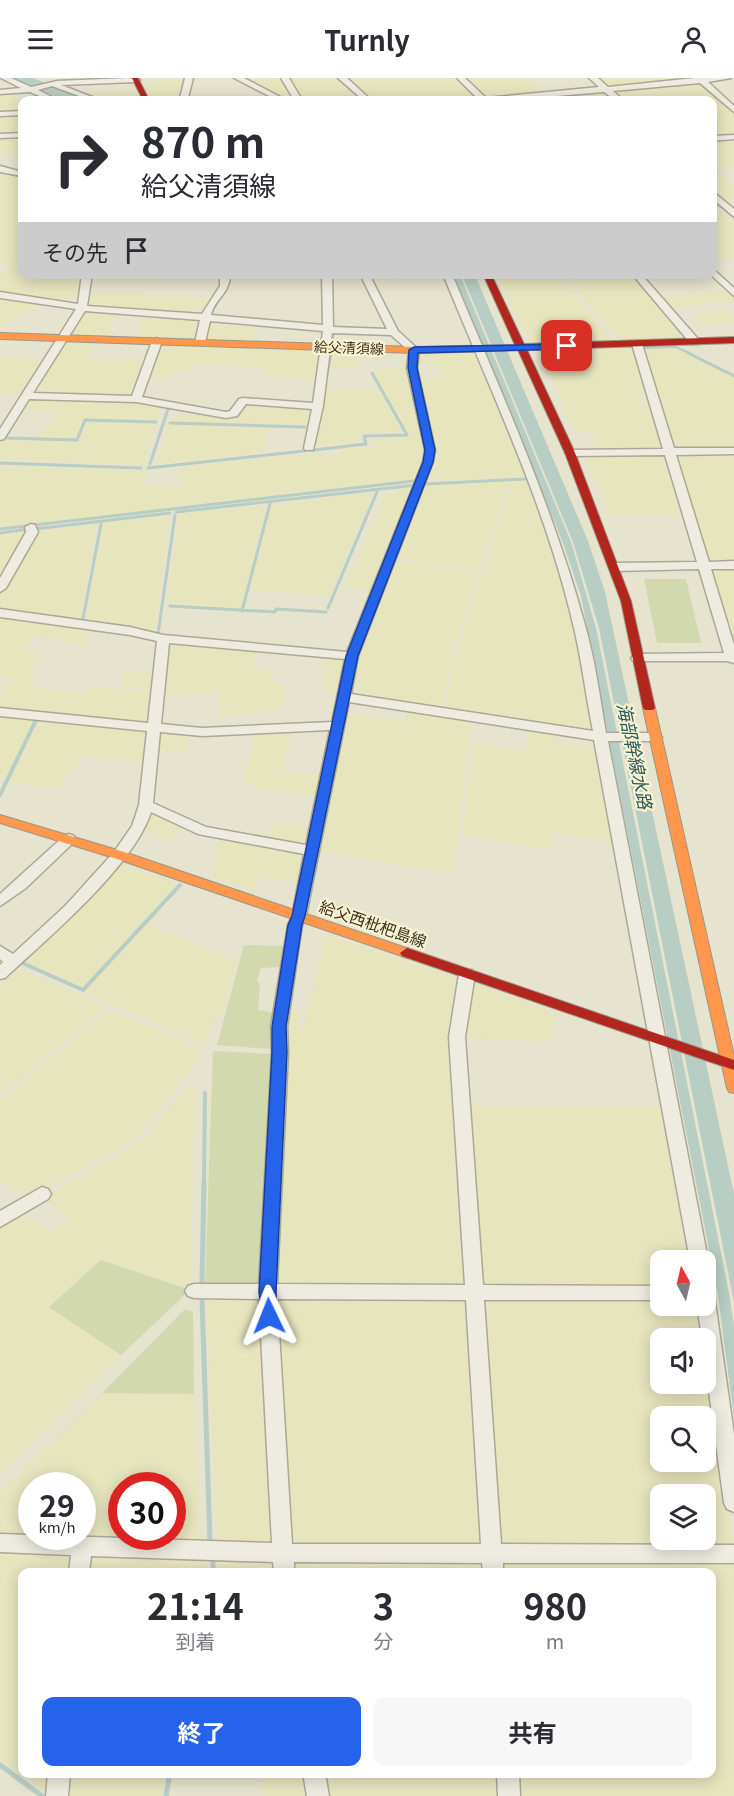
<!DOCTYPE html>
<html lang="ja">
<head>
<meta charset="utf-8">
<style>
	:root { --surface:#fff; --page:#f7f7f7; --text:#2b2b33; --muted:#7c7c81; --accent:#2563eb }
	body { margin:0; font-family:Georgia,"Noto Sans JP",serif; background:var(--page); color:var(--text); height:100vh; display:flex; flex-direction:column; font-size:22px; white-space:nowrap }
	* { box-sizing:border-box; margin:0 }
	p { font-size:20px; color:var(--muted) }
	.icon { flex:none; width:33px; height:33px; fill:none; stroke:currentColor; stroke-width:2; stroke-linecap:round; stroke-linejoin:round }
	.map { position:relative; flex:1; overflow:hidden }
	.side { position:absolute; left:18px; top:1490px; width:698px; height:210px; display:flex; flex-direction:column; background:var(--surface); border-radius:12px; box-shadow:0 3px 15px #0003 }
	.side>* { flex:none }
	.top-card { position:absolute; left:18px; top:18px; width:699px; height:183px; border-radius:12px; box-shadow:0 3px 15px #0003; background:#fff; color:var(--text); overflow:hidden }
	.needle { width:39px; rotate:352deg }
	.tools { position:absolute; left:650px; top:1172px; display:grid; gap:12px }
	.tools a { display:grid; place-items:center; width:66px; height:66px; border-radius:12px; background:var(--surface); box-shadow:0 3px 15px #0003; font-size:30px }
	.speed { position:absolute; left:18px; top:1394px; display:flex; gap:12px; font-size:30px; font-weight:700; text-align:center }
	.speed>* { display:grid; place-content:center; width:78px; height:78px; border-radius:50%; background:var(--surface); box-shadow:0 3px 15px #0003; line-height:1 }
	.speed small { font-size:15px; font-weight:400 }
	.speed .limit { border:9px solid #d22; background:#fff; color:#111 }
	.pin { position:absolute; display:grid; place-items:center; width:51px; height:51px; color:#fff; margin:-26px; border-radius:12px; box-shadow:0 3px 9px #0006 }
	.me { position:absolute; width:66px; margin:-33px; rotate:358deg; stroke-linejoin:round; filter:drop-shadow(0 0 4px #0008) }
	.turn { display:flex; align-items:center; gap:21px; height:126px; padding:0 24px; font-size:27px }
	.turn .icon { width:78px; height:78px; stroke-width:2.5 }
	.turn b { display:block; font-size:42px; line-height:51px }
	.then { display:flex; align-items:center; height:57px; padding:0 24px; background:#0003; gap:12px; font-size:22px }
	.eta { display:flex; justify-content:space-evenly; align-items:center; height:102px; text-align:center }
	.eta b { font-size:36px; font-weight:700; line-height:42px }
	.cta { display:flex; gap:12px; margin-top:auto; padding:12px 24px }
	.cta a { flex:1; height:69px; border-radius:12px; background:var(--accent); color:#fff; font-size:24px; font-weight:700; line-height:69px; text-align:center }
	.cta a+a { background:var(--page); color:var(--text) }
	header { display:flex; justify-content:space-between; align-items:center; height:78px; padding:0 24px; background:var(--surface); font-size:27px; font-weight:700 }
	.map>svg:first-child { display:block }
	.farmland { fill:#e7e5be; fill-rule:evenodd }
	.green { fill:#d2d9af }
	.water { fill:#b8cdc4 }
	.lines { fill:none; stroke-linecap:round; stroke-linejoin:round }
	.stream-far3 { stroke:#b8cdc4; stroke-width:2 }
	.stream-far2 { stroke:#b8cdc4; stroke-width:3 }
	.stream-far1 { stroke:#b8cdc4; stroke-width:4 }
	.stream { stroke:#b8cdc4; stroke-width:5 }
	.street-casing { stroke:#aca796; stroke-width:3 }
	.slow-casing { stroke:#9b9786; stroke-width:2 }
	.jam-casing { stroke:#9b9786; stroke-width:2 }
	.street { fill:#eeece0; fill-rule:evenodd }
	.slow { fill:#ff974d; fill-rule:evenodd }
	.jam { fill:#b3261e; fill-rule:evenodd }
	.route { fill:#2563eb; stroke:#184099; stroke-width:1.5 }
	.labels { text-anchor:middle; stroke-width:4.5; stroke-linejoin:round; paint-order:stroke }
	.far-street-label { font-size:14px; fill:#3c311d; stroke:#f8f3d3 }
	.street-label { font-size:16px; fill:#3c311d; stroke:#f8f3d3 }
	.water-label { font-size:18px; font-style:italic; fill:#2b595d; stroke:#f8f3d3 }
</style>
</head>
<body>
<header><svg class="icon" aria-label="menu" viewBox="0 0 24 24"><path d="M4 6h16M4 12h16M4 18h16"/></svg>Turnly<svg class="icon" aria-label="person" viewBox="0 0 24 24"><circle cx="12" cy="8" r="4"/><path d="M4 21q1-7 8-7t8 7"/></svg></header>
<div class="map">
<svg width="734" height="1718" viewBox="0 0 734 1718">
	<rect width="100%" height="100%" fill="#e6e3ce"/>
	<g class="farmland">
		<polygon points="241,0 280,0 292,22 284,22"/>
		<polygon points="287,0 335,0 358,21 301,21"/>
		<polygon points="345,0 459,0 479,21 370,22"/>
		<polygon points="465,0 525,0 542,16 486,22"/>
		<polygon points="594,0 696,0 607,10"/>
		<polygon points="159,2 187,2 180,21 151,21 143,5 156,4"/>
		<polygon points="698,3 727,27 713,29 712,22 620,22 610,12"/>
		<polygon points="134,11 140,22 99,22 76,14"/>
		<polygon points="601,14 610,22 552,22 548,18"/>
		<polygon points="0,15 18,15 14,24 22,25 22,35 0,35"/>
		<polygon points="727,29 734,34 734,58 713,60 712,31"/>
		<polygon points="0,36 22,36 22,57 0,58"/>
		<polygon points="734,60 734,88 714,90 729,105 734,105 732,128 727,127 713,112 712,62"/>
		<polygon points="22,61 22,77 0,74 0,62"/>
		<polygon points="0,94 22,99 22,196 83,197 79,220 67,220 63,224 0,215 0,199 12,189 0,186"/>
		<polygon points="719,131 734,143 734,179 713,181 713,132"/>
		<polygon points="443,196 445,199 372,203 366,197"/>
		<polygon points="92,197 164,197 163,203 91,203"/>
		<polygon points="497,197 559,197 612,262 530,263"/>
		<polygon points="565,197 633,197 689,259 619,262"/>
		<polygon points="728,212 734,218 734,223 670,231 660,220"/>
		<polygon points="89,215 145,215 145,217 212,221 205,230 192,230 189,237 87,228"/>
		<polygon points="0,219 46,225 0,248 0,236 3,233 0,232"/>
		<polygon points="83,232 117,234 108,258 69,257"/>
		<polygon points="722,234 731,234 734,243 704,247 695,237"/>
		<polygon points="144,237 203,241 196,261 137,259"/>
		<polygon points="207,247 254,249 252,263 203,261"/>
		<polygon points="65,264 94,265 88,281 142,283 129,320 31,315"/>
		<polygon points="161,267 323,273 318,303 261,297 264,291 198,285 190,292 178,292 167,301 146,299 156,268"/>
		<polygon points="635,270 648,313 636,313 639,325 652,325 664,370 596,373 591,353 574,353 541,274"/>
		<polygon points="674,270 734,299 734,371 672,370 643,271"/>
		<polygon points="333,274 359,274 357,285 362,287 362,291 329,290"/>
		<polygon points="418,276 477,276 526,399 425,403 431,384 418,300 441,299 439,287 433,287 432,284 416,284"/>
		<polygon points="0,279 45,281 22,317 0,317"/>
		<polygon points="409,289 426,373 420,401 0,450 0,388 148,393 144,404 152,408 183,409 178,390 320,374 321,381 342,374 342,371 373,368 372,360 409,358 372,293"/>
		<polygon points="325,310 377,312 403,354 365,355 358,357 357,364 315,369"/>
		<polygon points="34,319 131,323 130,325 161,330 157,343 84,341 76,362 36,360 57,335 23,330 28,321"/>
		<polygon points="246,325 310,329 313,331 310,349 177,344 180,336 225,339"/>
		<polygon points="87,343 157,345 144,387 0,381 0,366 3,361 79,363"/>
		<polygon points="169,345 270,349 264,374 156,386"/>
		<polygon points="734,374 734,485 708,485 675,375"/>
		<polygon points="666,375 684,437 612,438 584,377"/>
		<polygon points="527,402 554,469 576,550 595,655 445,632 450,604 463,554 513,403"/>
		<polygon points="510,403 479,492 396,481 394,479 423,407"/>
		<polygon points="415,410 374,512 345,508 386,416 393,417 397,412"/>
		<polygon points="369,415 373,416 330,517 250,513 272,426"/>
		<polygon points="258,428 266,432 241,531 167,527 179,438 183,435"/>
		<polygon points="170,437 155,554 85,546 103,445"/>
		<polygon points="97,446 80,545 0,532 0,517 34,454"/>
		<polygon points="28,455 0,505 0,458"/>
		<polygon points="397,483 473,494 478,498 459,554 441,629 436,631 356,620 361,608 350,607 355,578 391,485"/>
		<polygon points="734,491 734,567 710,492"/>
		<polygon points="0,536 92,551 85,568 32,558 24,573 42,575 29,601 37,602 33,610 82,615 92,609 150,614 149,645 145,647 0,633 0,620 12,599 0,597"/>
		<polygon points="170,566 257,573 253,591 272,593 270,602 283,605 286,610 281,627 275,633 219,639 219,615 161,616 165,569"/>
		<polygon points="327,579 343,580 346,584 338,617 322,611"/>
		<polygon points="151,594 151,611 121,608 123,595"/>
		<polygon points="411,630 471,642 454,796 316,773 344,635 405,644"/>
		<polygon points="0,639 34,642 6,700 0,699"/>
		<polygon points="38,643 145,654 141,685 84,677 57,710 10,704"/>
		<polygon points="530,649 556,653 556,664 599,672 615,764 552,755 550,772 463,757 473,665 526,673"/>
		<polygon points="161,653 188,655 187,672 155,672 157,656"/>
		<polygon points="293,653 281,693 324,697 319,718 256,710 243,704 253,671 254,655"/>
		<polygon points="151,731 181,746 174,764 143,752"/>
		<polygon points="276,743 311,750 309,769 267,764"/>
		<polygon points="221,759 302,775 306,779 301,803 258,799 253,812 212,798"/>
		<polygon points="119,786 178,805 83,910 22,882"/>
		<polygon points="147,846 236,882 222,936 216,935 206,967 84,914"/>
		<polygon points="326,856 457,900 460,905 468,1206 463,1211 281,1210 275,1205 285,932 301,933 297,950 304,951"/>
		<polygon points="20,891 103,927 104,932 0,1016 0,906"/>
		<polygon points="476,906 556,936 551,964 463,959 470,910"/>
		<polygon points="113,933 201,971 204,976 138,1058 125,1067 34,1117 27,1117 0,1104 0,1023 107,934"/>
		<polygon points="188,1007 196,1010 190,1212 101,1182 49,1228 121,1277 0,1398 0,1147 21,1133 52,1155 69,1141 44,1119 146,1061"/>
		<polygon points="468,1028 667,1028 694,1182 660,1182 660,1209 486,1210 480,1206"/>
		<polygon points="278,1218 463,1219 469,1225 485,1462 480,1468 293,1467 286,1464 272,1224"/>
		<polygon points="207,1220 258,1220 262,1224 274,1462 268,1469 218,1467"/>
		<path d="M487 1220 660 1221V1227H683L702 1232 733 1462 728 1468 506 1469 499 1463 482 1225ZM660 1260H705V1305H660ZM660 1338H705V1383H660ZM660 1416H705V1461H660Z"/>
		<path d="M102 1315 194 1316 201 1465 0 1458V1415ZM32 1407H82V1458H32ZM122 1407H172V1458H122Z"/>
		<polygon points="0,1472 66,1473 75,1478 73,1494 22,1494 22,1695 54,1695 52,1717 0,1680"/>
		<polygon points="480,1478 488,1494 291,1494 294,1480"/>
		<polygon points="96,1479 208,1482 208,1494 91,1494 92,1482"/>
		<polygon points="218,1480 269,1481 276,1486 278,1494 219,1494"/>
		<polygon points="506,1480 728,1480 734,1485 734,1718 517,1718 515,1695 711,1695 711,1494 500,1494 500,1486"/>
		<polygon points="72,1695 165,1695 161,1718 70,1718"/>
		<polygon points="260,1695 307,1695 310,1718 264,1718"/>
		<polygon points="322,1695 501,1695 503,1718 325,1718"/>
	</g>
	<g class="green">
		<polygon points="644,501 686,501 701,565 657,565"/>
		<polygon points="244,867 286,868 287,871 280,889 261,890 257,902 260,906 258,932 277,935 274,968 269,971 217,967"/>
		<polygon points="213,973 274,976 260,1208 205,1210"/>
		<polygon points="101,1182 190,1212 121,1277 49,1229"/>
		<polygon points="185,1231 193,1234 194,1316 102,1315"/>
	</g>
	<g class="water">
		<polygon points="12,0 33,0 87,22 64,22"/>
		<polygon points="454,197 460,197 571,464 596,550 729,1215 734,1248 734,1339 718,1217 581,518 563,465"/>
		<polygon points="462,197 475,197 588,463 605,514 734,1116 734,1224 599,550 573,464"/>
	</g>
	<g class="lines">
		<g class="stream-far3">
			<polyline points="338,0 361,21"/>
			<polyline points="0,94 22,99"/>
			<polyline points="712,128 721,128 721,126"/>
			<polyline points="333,254 333,265"/>
			<polyline points="645,270 676,269 691,276"/>
			<polyline points="331,276 331,274"/>
		</g>
		<g class="stream-far2">
			<polyline points="688,275 734,298"/>
			<polyline points="327,296 331,275"/>
			<polyline points="170,345 305,349"/>
			<polyline points="7,360 77,362 85,342 156,344"/>
			<polyline points="314,372 366,366 364,358 407,357 372,295"/>
			<polyline points="0,385 141,390"/>
			<polyline points="150,386 168,331"/>
			<polyline points="148,390 304,373"/>
			<polyline points="425,406 525,401"/>
			<polyline points="176,434 416,407"/>
			<polyline points="0,451 414,403"/>
			<polyline points="35,451 170,435"/>
			<polyline points="0,455 28,451"/>
			<polyline points="170,528 275,534 276,531 326,534"/>
			<polyline points="328,530 377,414"/>
			<polyline points="242,533 270,426"/>
			<polyline points="82,546 101,446"/>
			<polyline points="155,555 158,556 175,437"/>
		</g>
		<g class="stream-far1">
			<polyline points="0,717 36,642 34,641"/>
			<polyline points="20,884 83,912 180,807"/>
			<polyline points="204,1106 205,1015"/>
		</g>
		<g class="stream">
			<polyline points="202,1205 204,1104"/>
			<polyline points="202,1221 210,1464"/>
			<polyline points="213,1480 213,1494"/>
			<polyline points="0,1687 42,1718"/>
			<polyline points="166,1718 170,1695"/>
		</g>
		<defs>
			<g id="street">
				<polygon points="1,0 11,0 31,9 57,3 128,0 140,2 136,4 61,7 100,22 90,22 52,8 38,12 58,22 49,22 30,14 0,16 0,12 21,10"/>
				<polygon points="185,0 193,0 188,20 243,20 247,22 142,22 146,20 180,20"/>
				<polygon points="234,0 244,0 286,22 277,22"/>
				<polygon points="281,0 289,0 302,22 294,22"/>
				<polygon points="338,0 347,0 371,22 363,22"/>
				<polygon points="457,0 465,0 486,20 599,9 589,0 598,0 608,9 695,0 731,0 708,4 734,28 734,34 700,5 613,13 623,22 615,22 604,14 508,22 479,22"/>
				<polygon points="22,33 22,37 0,38 0,34"/>
				<polygon points="22,55 22,59 0,60 0,56"/>
				<polygon points="734,57 734,61 712,63 712,58"/>
				<polygon points="0,88 22,94 22,98 0,94"/>
				<polygon points="712,113 734,131 734,139 712,120"/>
				<polygon points="712,190 734,210 734,218 710,196 712,196"/>
				<path d="M82 196H92L87 228 202 236 220 208V196H230C230 216 215 220 211 237L323 247 322 196H332L333 249 387 251 360 196H369L398 253 419 272 417 290 435 372 433 384 358 578 351 616 593 653C586 619 582 584 574 550 546 428 490 312 443 196H452C500 312 552 426 585 547 595 582 600 619 606 655H655L662 659 655 663H608L708 1182 705 1187V1182H690L594 662 349 624 306 838 302 847 287 949 288 974 277 1206 465 1207 449 959 459 896 462 892H472L475 896 465 959 483 1207 660 1208V1222H484L501 1466 734 1467V1485H503V1494H483L482 1485 294 1484V1494H274L273 1484 91 1478 89 1494H69L71 1477 0 1474V1456L272 1465 259 1221 194 1220 188 1218 185 1213 188 1208 194 1206H259L272 974 271 949 288 847 292 838 304 776 198 756 151 734C134 788 48 860 5 900L0 901V887L3 884 0 881V868L13 876 66 827 114 774 132 748 139 727 147 653 0 638V630L148 645 157 563 130 557 0 539V531L130 549 163 557 347 574 423 384 425 372 407 290 409 273 391 257 332 255 323 328 313 372H305L304 370 312 331 246 326 237 338 226 340 136 324 29 321 4 361 0 362V351L76 231 0 220V214L78 226ZM85 233 200 242 195 264 200 267 205 264 210 243 323 253 313 325 243 320 239 321 230 333 226 334 142 319 162 263 157 260 152 263 132 318 33 315ZM169 565 345 581 332 644 202 650 161 646ZM330 652 306 767 206 749 153 725 160 654 202 658ZM277 1221 466 1222 481 1466H292Z"/>
				<polygon points="632,196 641,196 699,262 699,266 691,266"/>
				<polygon points="637,263 642,266 674,370 734,370 734,376 676,377 709,484 734,483 734,491 711,491 734,567 734,585 727,583 633,583 631,580 637,576 724,575 699,491 615,493 609,489 615,485 697,484 665,377 570,378 565,375 570,372 663,371 632,266"/>
				<polygon points="31,446 35,447 38,454 6,510 0,514 0,500 26,454 25,449"/>
				<polygon points="69,756 74,758 76,761 74,764 26,810 0,828 0,816 64,758"/>
				<polygon points="42,1109 48,1111 51,1116 48,1121 0,1149 0,1133"/>
				<polygon points="705,1210 711,1212 714,1217 734,1356 734,1434 727,1431 724,1425 705,1284 705,1260 702,1260 697,1227 705,1227"/>
				<polygon points="48,1695 70,1695 68,1718 46,1718"/>
				<polygon points="303,1695 325,1695 329,1718 307,1718"/>
				<polygon points="497,1695 519,1695 520,1718 498,1718"/>
			</g>
			<g id="slow">
				<polygon points="0,255 414,269 461,268 465,271 461,274 414,275 0,261"/>
				<polygon points="649,626 655,630 734,978 734,1015 729,1014 727,1010 643,630"/>
				<polygon points="0,737 124,774 412,872 414,875 407,880 402,878 114,780 0,745"/>
			</g>
			<g id="jam">
				<polygon points="132,0 138,0 149,22 143,22"/>
				<polygon points="483,196 491,196 524,266 734,259 734,265 527,272 575,375 631,523 655,630 653,632 645,632 643,630 621,523 565,375 518,272 461,274 457,271 461,268 515,267"/>
				<polygon points="407,870 734,982 734,992 402,878 400,875"/>
			</g>
		</defs>
		<use href="#street" class="street-casing"/>
		<use href="#slow" class="slow-casing"/>
		<use href="#jam" class="jam-casing"/>
		<use href="#street" class="street"/>
		<use href="#slow" class="slow"/>
		<use href="#jam" class="jam"/>
	</g>
	<polygon class="route" points="570,266 570,270 567,271 418,275 417,290 435,372 433,384 358,578 305,838 302,847 286,949 287,974 276,1214 277,1238 275,1243 269,1245 263,1243 259,1214 272,974 272,949 288,847 292,838 346,578 423,384 425,372 408,290 409,272 414,269"/>
	<g class="labels">
		<g class="far-street-label">
			<text transform="translate(349 270) rotate(2)" y="5">給父清須線</text>
		</g>
		<g class="street-label">
			<text transform="translate(373 846) rotate(19)" y="6">給父西枇杷島線</text>
		</g>
		<g class="water-label">
			<text transform="translate(634 678) rotate(78)" y="6">海部幹線水路</text>
		</g>
	</g>
</svg>
<div class="tools">
<a><svg class="needle" viewBox="-14 -14 28 28"><path d="M0-13l5 13h-10z" fill="#e53935"/><path d="M0 13l5-13h-10z" fill="#7c7c81"/></svg></a>
<a><svg class="icon" aria-label="sound" viewBox="0 0 24 24"><path d="M4 9h4l5-4v14l-5-4H4zM17 9q2 3 0 6"/></svg></a>
<a><svg class="icon" aria-label="search" viewBox="0 0 24 24"><circle cx="10" cy="10" r="6"/><path d="M15 15l6 6"/></svg></a>
<a><svg class="icon" aria-label="layers" viewBox="0 0 24 24"><path d="M12 4l9 5-9 5-9-5zM3 14l9 5 9-5"/></svg></a>
</div>
<div class="speed"><div>29<small>km/h</small></div><div class="limit">30</div></div>
<div class="pin" style="left:567px;top:268px;background:#d93025"><svg class="icon" aria-label="arrive" viewBox="0 0 24 24"><path d="M6 21V4h12l-3 4 3 4H6"/></svg></div>
<svg class="me" style="left:269px;top:1238px" viewBox="-20 -20 40 40"><path d="M0-17L14 15 0 8-14 15z" fill="#2563eb" stroke="#fff" stroke-width="4"/></svg>
<div class="top-card">
<div class="turn"><svg class="icon" aria-label="right" viewBox="0 0 24 24"><path d="M7 20v-9h11M14 6l5 5-5 5"/></svg><div><b>870 m</b>給父清須線</div></div>
<div class="then">その先<svg class="icon" aria-label="arrive" viewBox="0 0 24 24"><path d="M6 21V4h12l-3 4 3 4H6"/></svg></div>
</div>
<section class="side">
<div class="eta">
<div><b>21:14</b><p>到着</p></div>
<div><b>3</b><p>分</p></div>
<div><b>980</b><p>m</p></div>
</div>
<div class="cta"><a>終了</a><a>共有</a></div>
</section>
</div>
</body>
</html>
